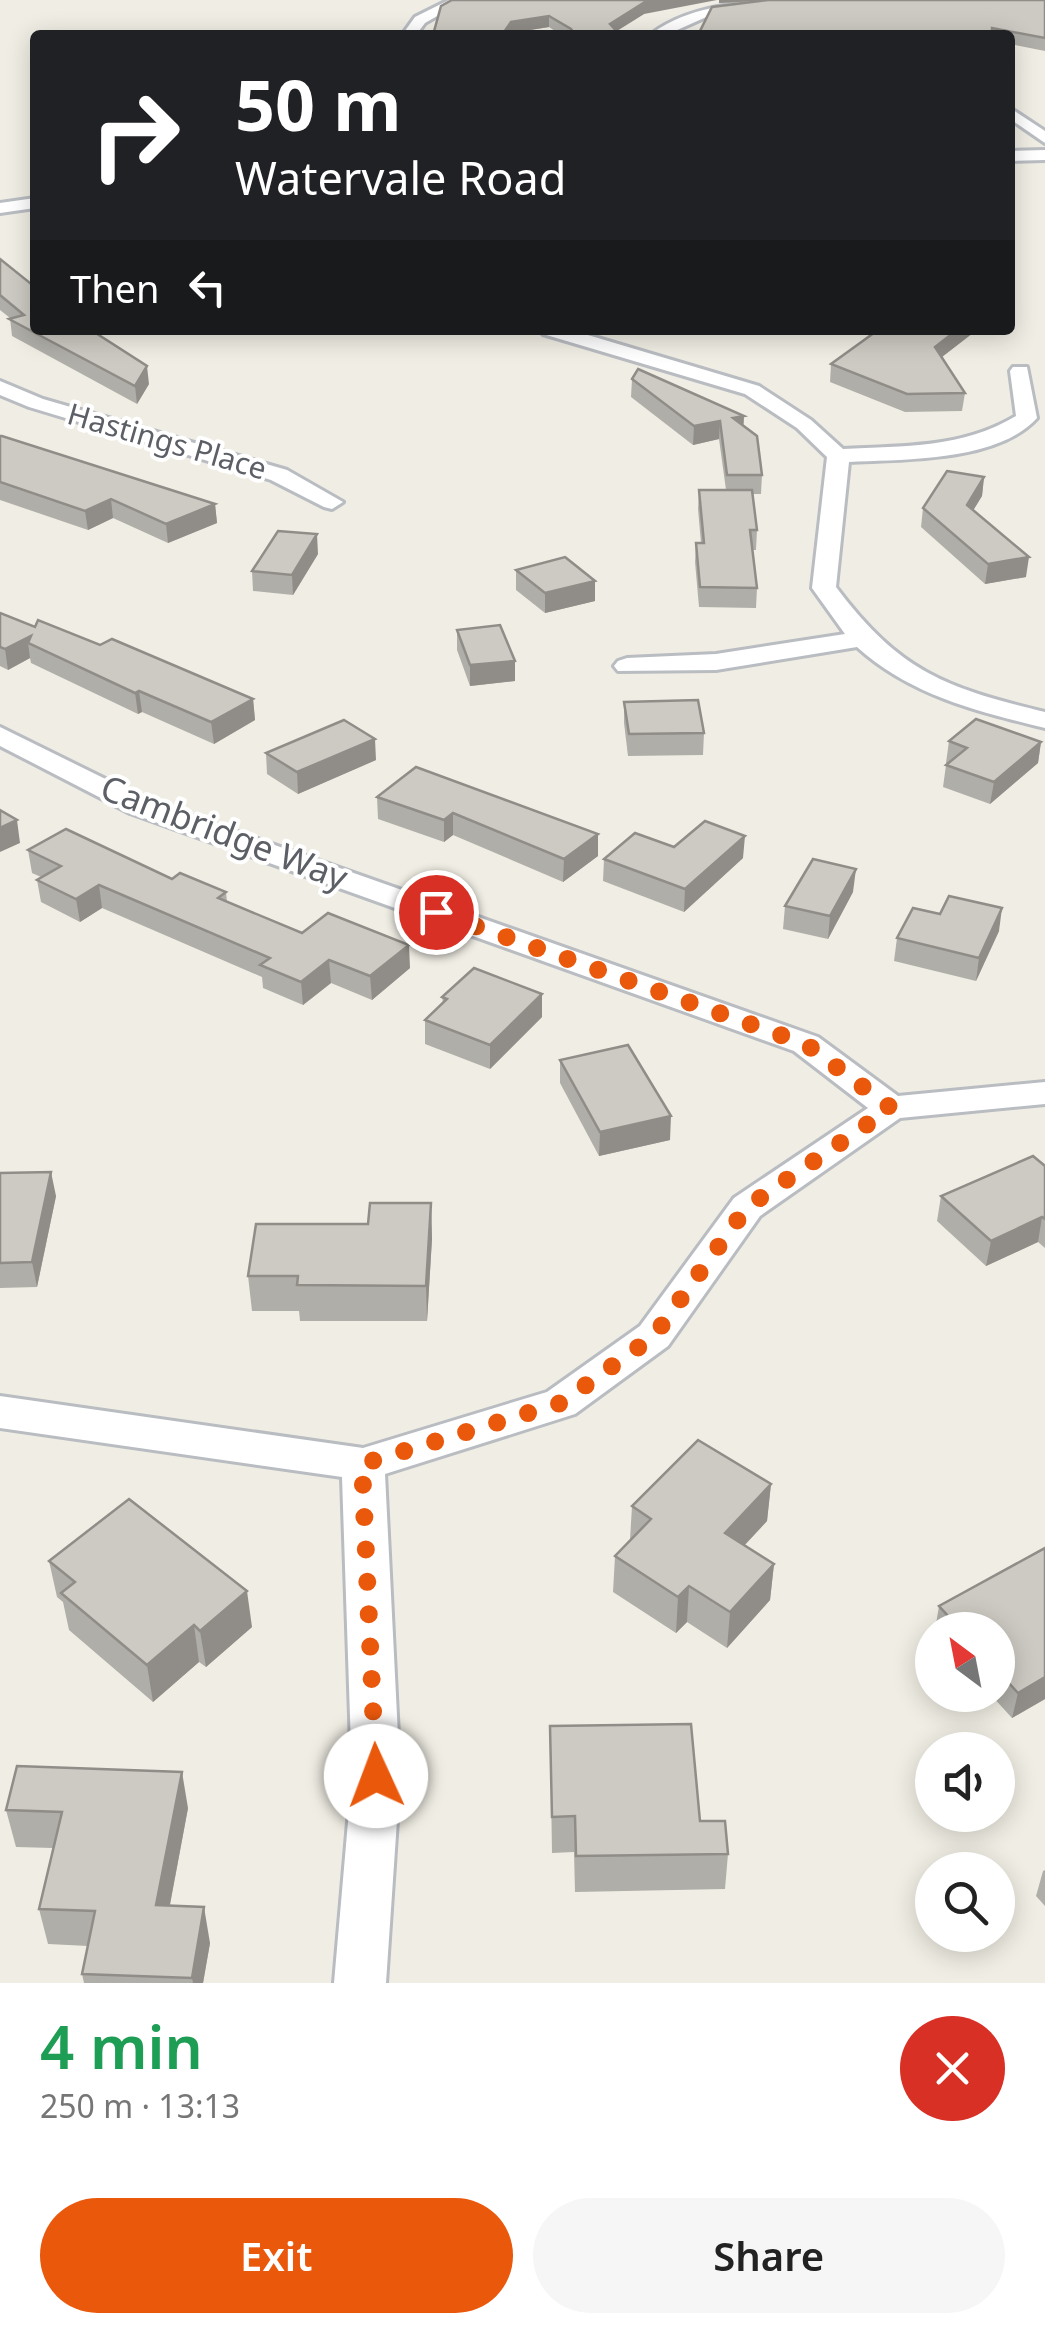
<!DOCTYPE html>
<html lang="en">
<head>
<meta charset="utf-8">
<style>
	:root { --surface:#fff; --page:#f6f6f6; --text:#222; --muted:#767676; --accent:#ea580c }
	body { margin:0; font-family:"Noto Sans",sans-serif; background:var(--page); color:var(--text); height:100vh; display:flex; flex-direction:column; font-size:38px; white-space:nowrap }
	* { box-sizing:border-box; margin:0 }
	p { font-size:32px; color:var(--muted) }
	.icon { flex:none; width:55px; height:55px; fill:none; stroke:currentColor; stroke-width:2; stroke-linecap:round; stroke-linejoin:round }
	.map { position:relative; height:1983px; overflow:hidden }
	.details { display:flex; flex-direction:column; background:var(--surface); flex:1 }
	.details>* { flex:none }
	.guide { position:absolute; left:30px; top:30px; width:985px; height:305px; border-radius:10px; box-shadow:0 5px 25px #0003; background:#202124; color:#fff; overflow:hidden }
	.needle { width:65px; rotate:328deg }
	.controls { position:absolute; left:915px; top:1612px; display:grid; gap:20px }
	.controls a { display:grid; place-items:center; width:100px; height:100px; border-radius:50%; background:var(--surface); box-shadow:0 5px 25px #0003; font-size:50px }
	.pin { position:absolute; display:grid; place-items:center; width:85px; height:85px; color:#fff; margin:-42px; border:5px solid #fff; border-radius:50%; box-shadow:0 2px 10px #0007 }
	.me { position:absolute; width:110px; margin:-55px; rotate:358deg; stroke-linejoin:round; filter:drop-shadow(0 0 8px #0008) }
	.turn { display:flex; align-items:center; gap:35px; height:210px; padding:0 40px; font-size:45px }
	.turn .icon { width:130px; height:130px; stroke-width:2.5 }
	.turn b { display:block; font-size:70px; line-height:85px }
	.then { display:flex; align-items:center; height:95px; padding:0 40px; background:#0003; gap:20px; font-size:38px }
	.round { display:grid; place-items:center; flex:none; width:105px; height:105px; border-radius:52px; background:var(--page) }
	.overview { display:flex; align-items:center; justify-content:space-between; height:170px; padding:0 40px }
	h1 { font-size:60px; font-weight:600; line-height:75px; color:#1e9e55 }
	.button { display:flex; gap:20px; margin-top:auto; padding:20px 40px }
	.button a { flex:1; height:115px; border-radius:60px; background:var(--accent); color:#fff; font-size:40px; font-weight:600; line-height:115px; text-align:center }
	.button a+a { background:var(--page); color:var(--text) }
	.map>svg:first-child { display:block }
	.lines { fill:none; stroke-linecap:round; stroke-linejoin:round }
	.street-casing { stroke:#b9bcc1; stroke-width:6 }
	.street { fill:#fff; fill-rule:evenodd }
	.wall { fill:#b0aea8 }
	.shaded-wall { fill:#908d88 }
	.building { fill:#cdcac3; stroke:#908d88; stroke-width:2.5 }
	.route { stroke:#ea580c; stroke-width:18; stroke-dasharray:0 32.4 }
	.labels { text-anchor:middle; stroke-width:8; stroke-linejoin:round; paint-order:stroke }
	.far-street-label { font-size:30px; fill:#5c6066; stroke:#fff }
	.street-label { font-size:35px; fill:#5c6066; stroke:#fff }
</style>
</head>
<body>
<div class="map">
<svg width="1045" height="1983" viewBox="0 0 1045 1983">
	<rect width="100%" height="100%" fill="#f0eee4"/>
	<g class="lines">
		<defs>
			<g id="street">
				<polygon points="449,0 465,0 425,23 416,35 402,35 415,17"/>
				<path d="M823 0 713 14 666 35H650C694 0 768 0 823 0Z"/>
				<polygon points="1010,108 1045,131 1045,143 1010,119"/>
				<polygon points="1045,150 1045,160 1010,161 1010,151"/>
				<polygon points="35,198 35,208 0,213 0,203"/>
				<path d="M540 330H571L759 386 811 420 843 449C904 446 963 448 1016 416L1010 371 1013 367H1027L1037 418C997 462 904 459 849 462L836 587C899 671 945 688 1045 712V728C976 711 910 695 857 647L716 670 618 671 614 666 618 661 627 658 716 654 845 634 812 588 827 457 797 428 745 394 543 334Z"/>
				<polygon points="0,381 43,399 287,470 343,502 332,509 324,507 271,480 29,407 0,395"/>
				<polygon points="0,727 150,801 818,1037 898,1096 1045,1082 1045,1104 900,1118 760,1216 668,1346 575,1414 385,1474 400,1776 386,1983 334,1983 352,1776 342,1477 0,1428 0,1396 363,1448 547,1392 640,1326 734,1198 868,1108 794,1051 130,813 0,746"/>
			</g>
		</defs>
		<use href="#street" class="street-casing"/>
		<use href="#street" class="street"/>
	</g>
	<g class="wall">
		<polygon points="452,0 644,14 617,31 620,35 561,35 549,27 511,33 510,35 433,35"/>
		<polygon points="719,0 1045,0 1045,51 1010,44 1010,35 698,35 763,1 719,3"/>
		<polygon points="0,259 149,384 137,404 12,336 10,318 0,310"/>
		<polygon points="942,357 965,393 962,411 905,412 830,382 831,364"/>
		<polygon points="632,379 744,416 743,426 762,475 761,494 752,494 757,530 756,550 752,550 757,588 756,608 699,607 695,562 696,543 701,543 698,509 699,490 726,490 719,439 693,445 631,397"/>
		<polygon points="0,436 215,504 217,523 168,543 113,518 88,530 0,500"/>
		<polygon points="984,477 982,496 973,510 1026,577 985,584 921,527 923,508"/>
		<polygon points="318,554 293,595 253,591 252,571"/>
		<polygon points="516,570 595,601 545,613 516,590"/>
		<polygon points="0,613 35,627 100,645 253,699 255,720 214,744 142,712 138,714 31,663 30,658 8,670 0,666"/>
		<polygon points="457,630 515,661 515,681 470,686 457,650"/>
		<polygon points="624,702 704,733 703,755 628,756 624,723"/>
		<polygon points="949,741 1041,742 1038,763 990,804 943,787 946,765 948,764 946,763"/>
		<polygon points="266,753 376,760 298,794 267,774"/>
		<polygon points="416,767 598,856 563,882 453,835 444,842 378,819 377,797"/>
		<polygon points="674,847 743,858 684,912 603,881 604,859"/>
		<polygon points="28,850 172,879 226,892 227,902 302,933 410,968 372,1000 331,983 303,1005 263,988 262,977 102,908 80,922 41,902 37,880 41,877 32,873"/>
		<polygon points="853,892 828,939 783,929 785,906"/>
		<polygon points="999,931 976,981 894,961 897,938"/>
		<polygon points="542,994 542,1017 490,1069 425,1044 425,1020 443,1003 442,997"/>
		<polygon points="560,1060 670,1140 599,1156 560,1083"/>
		<polygon points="1045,1166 1045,1248 1038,1242 986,1266 937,1221 941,1196"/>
		<polygon points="0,1173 56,1196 37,1287 0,1288"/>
		<polygon points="431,1203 432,1239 427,1321 300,1321 299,1311 252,1311 248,1276 368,1224"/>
		<polygon points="771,1484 767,1521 745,1545 774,1564 770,1600 727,1648 687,1622 676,1633 613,1592 615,1556 630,1540 632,1506"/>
		<polygon points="1045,1548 1045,1699 1012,1718 991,1695 998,1695 998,1630 935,1630 939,1606"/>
		<polygon points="49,1561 252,1627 206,1667 199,1662 153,1702 69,1630 63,1602 57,1597"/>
		<polygon points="550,1726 700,1821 728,1854 725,1889 575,1892 574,1852 552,1853"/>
		<polygon points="188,1808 170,1905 210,1943 203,1983 84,1983 82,1974 88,1946 48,1944 39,1909 53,1848 16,1847 6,1810"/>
		<polygon points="1045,1870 1045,1906 1036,1896 1043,1871"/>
	</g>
	<g class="shaded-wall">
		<polygon points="657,0 717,0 644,14 610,35 610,24 645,2"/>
		<polygon points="719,0 775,0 719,3"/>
		<polygon points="549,16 549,27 511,33 510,35 502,35 511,22"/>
		<polygon points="957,330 977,330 933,364 935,347"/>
		<polygon points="147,366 149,384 137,404 135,386"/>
		<polygon points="744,416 743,434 733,418"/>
		<polygon points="720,421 719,439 693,445 694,426"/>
		<polygon points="984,477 982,496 965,524 967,505"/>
		<polygon points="111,499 113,518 88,530 85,511"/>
		<polygon points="215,504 217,523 168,543 166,524"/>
		<polygon points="317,534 318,554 293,595 292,575"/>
		<polygon points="1029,557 1026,577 985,584 988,564"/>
		<polygon points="595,581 595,601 545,613 545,593"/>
		<polygon points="31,636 28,643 30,658 8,670 5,649"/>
		<polygon points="515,661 515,681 470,686 470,665"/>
		<polygon points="139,691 142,712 138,714 135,693"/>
		<polygon points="253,699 255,720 214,744 211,722"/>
		<polygon points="375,739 376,760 298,794 297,772"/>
		<polygon points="1041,742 1038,763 990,804 994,782"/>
		<polygon points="453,813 453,835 444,842 444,820"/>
		<polygon points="17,820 20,843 0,852 0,828"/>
		<polygon points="598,834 598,856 563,882 564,859"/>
		<polygon points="745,836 743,858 684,912 685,889"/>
		<polygon points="856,869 853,892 828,939 830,916"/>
		<polygon points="99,885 102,908 80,922 76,899"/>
		<polygon points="1002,908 999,931 976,981 979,958"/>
		<polygon points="409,945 410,968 372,1000 370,976"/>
		<polygon points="329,960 331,983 303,1005 301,982"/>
		<polygon points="542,994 542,1017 490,1069 490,1045"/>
		<polygon points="671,1116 670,1140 599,1156 600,1132"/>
		<polygon points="51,1172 56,1196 37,1287 32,1262"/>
		<polygon points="431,1203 432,1239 427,1321 426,1286"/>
		<polygon points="1042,1217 1038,1242 986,1266 991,1241"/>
		<polygon points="771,1484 767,1521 722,1569 725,1533"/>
		<polygon points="774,1564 770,1600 727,1648 730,1612"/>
		<polygon points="689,1586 687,1622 676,1633 678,1597"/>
		<polygon points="247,1591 252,1627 206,1667 200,1631"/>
		<polygon points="194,1625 199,1662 153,1702 147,1665"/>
		<polygon points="1045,1677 1045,1699 1012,1718 1018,1693"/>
		<polygon points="182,1772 188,1808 163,1941 156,1905"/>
		<polygon points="204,1907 210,1943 203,1983 193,1983 192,1978"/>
	</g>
	<g class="building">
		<polygon points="452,0 657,0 645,2 610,24 620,35 575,35 571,29 549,16 511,22 502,35 433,35 441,6"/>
		<polygon points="768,0 1045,0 1045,38 992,28 992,35 698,35 712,7"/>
		<polygon points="0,259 35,287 35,330 91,330 147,366 135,386 9,319 24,315 0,295"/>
		<polygon points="878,330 957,330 935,347 965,393 907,394 831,364"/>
		<polygon points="638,369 744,416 733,418 757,436 762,475 727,475 720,421 694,426 632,379"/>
		<polygon points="0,436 2,436 215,504 166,524 111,499 85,511 0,482"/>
		<polygon points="947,471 984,477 967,505 1029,557 988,564 923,508"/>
		<polygon points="699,490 752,490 757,530 750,530 757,588 700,587 696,543 704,543"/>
		<polygon points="278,531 317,534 292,575 252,571"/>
		<polygon points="565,557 595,581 545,593 516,570"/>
		<polygon points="0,613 35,627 38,620 100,645 112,639 253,699 211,722 139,691 135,693 28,643 31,636 5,649 0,647"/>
		<polygon points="500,625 515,661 470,665 457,630"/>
		<polygon points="698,700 704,733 629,734 624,702"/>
		<polygon points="976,719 1041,742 994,782 946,765 967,748 949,741"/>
		<polygon points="344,720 375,739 297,772 266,753"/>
		<polygon points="416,767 598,834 564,859 453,813 444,820 377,797"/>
		<polygon points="0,810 17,820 0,828"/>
		<polygon points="705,821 745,836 685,889 604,859 635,833 674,847"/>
		<polygon points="66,829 172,879 180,873 226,892 218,898 302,933 328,913 409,945 370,976 329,960 301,982 260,965 270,958 99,885 76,899 37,880 61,866 28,850"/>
		<polygon points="813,859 856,869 830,916 785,906"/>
		<polygon points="949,896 1002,908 979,958 897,938 913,908 940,914"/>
		<polygon points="474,968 542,994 490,1045 425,1020 447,999 442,997"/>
		<polygon points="628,1045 671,1116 600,1132 560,1060"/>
		<polygon points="1033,1156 1045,1166 1045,1219 1042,1217 991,1241 941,1196"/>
		<polygon points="51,1172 32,1262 0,1263 0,1173"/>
		<polygon points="370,1203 431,1203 426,1286 297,1285 298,1276 248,1276 256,1224 368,1224"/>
		<polygon points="698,1440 771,1484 725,1533 774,1564 730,1612 689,1586 678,1597 615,1556 651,1519 632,1506"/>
		<polygon points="129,1499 247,1591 200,1631 194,1625 147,1665 61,1593 75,1582 49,1561"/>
		<polygon points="1045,1548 1045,1677 1018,1693 998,1671 998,1630 961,1630 939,1606"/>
		<polygon points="691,1724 700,1821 725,1821 728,1854 576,1856 575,1816 552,1817 550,1726"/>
		<polygon points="17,1766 182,1772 156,1905 204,1907 192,1978 82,1974 95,1911 39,1909 62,1812 6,1810"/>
	</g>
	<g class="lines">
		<polyline class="route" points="376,1776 362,1464 561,1403 654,1336 747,1207 891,1108 806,1044 436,912"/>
	</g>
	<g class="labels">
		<g class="far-street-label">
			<text transform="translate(167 442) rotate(16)" y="10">Hastings Place</text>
		</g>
		<g class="street-label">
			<text transform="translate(224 833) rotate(21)" y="12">Cambridge Way</text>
		</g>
	</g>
</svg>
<div class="controls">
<a><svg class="needle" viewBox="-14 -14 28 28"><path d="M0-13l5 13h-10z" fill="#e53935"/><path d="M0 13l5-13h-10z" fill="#767676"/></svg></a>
<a><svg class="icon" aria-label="sound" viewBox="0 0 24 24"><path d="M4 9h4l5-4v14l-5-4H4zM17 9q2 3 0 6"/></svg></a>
<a><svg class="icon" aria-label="search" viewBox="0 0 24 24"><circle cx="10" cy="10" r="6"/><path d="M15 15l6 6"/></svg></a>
</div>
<div class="pin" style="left:436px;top:912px;background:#d93025"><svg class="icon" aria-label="arrive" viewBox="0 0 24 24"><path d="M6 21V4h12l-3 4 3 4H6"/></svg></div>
<svg class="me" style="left:376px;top:1776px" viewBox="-20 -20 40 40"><circle r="19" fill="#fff"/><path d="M0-13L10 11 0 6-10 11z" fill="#ea580c"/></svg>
<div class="guide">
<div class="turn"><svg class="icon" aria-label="right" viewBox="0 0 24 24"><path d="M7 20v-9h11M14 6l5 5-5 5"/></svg><div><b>50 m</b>Watervale Road</div></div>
<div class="then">Then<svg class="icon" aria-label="left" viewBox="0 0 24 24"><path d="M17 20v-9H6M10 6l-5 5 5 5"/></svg></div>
</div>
</div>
<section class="details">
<div class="overview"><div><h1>4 min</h1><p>250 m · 13:13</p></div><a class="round" style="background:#d93025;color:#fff"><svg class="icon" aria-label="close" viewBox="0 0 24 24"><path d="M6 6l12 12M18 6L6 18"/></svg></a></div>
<div class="button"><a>Exit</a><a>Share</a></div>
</section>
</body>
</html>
